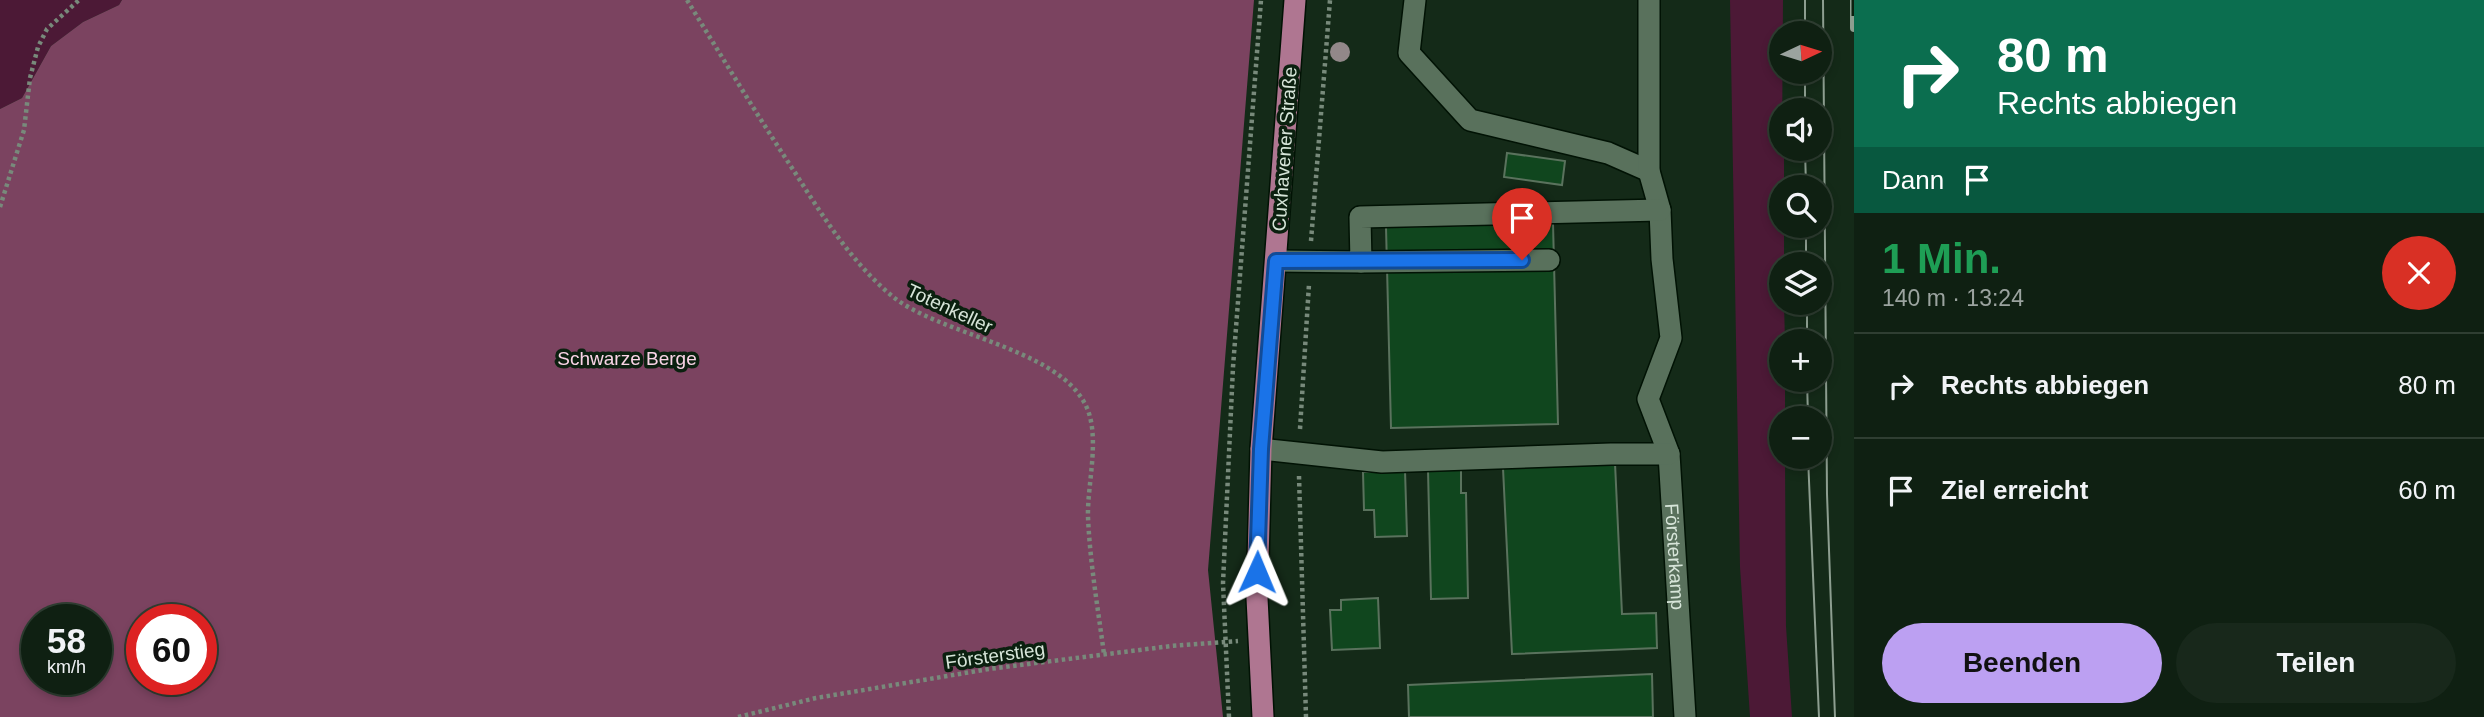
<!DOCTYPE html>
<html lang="de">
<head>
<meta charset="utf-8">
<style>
	:root { --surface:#0f2012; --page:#18281b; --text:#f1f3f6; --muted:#9ba39f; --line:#2f3e32; --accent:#bca0f2 }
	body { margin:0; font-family:Helvetica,sans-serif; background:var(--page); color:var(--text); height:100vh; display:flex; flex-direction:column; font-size:26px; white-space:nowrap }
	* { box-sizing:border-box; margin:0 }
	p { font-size:23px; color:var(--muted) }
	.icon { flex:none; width:38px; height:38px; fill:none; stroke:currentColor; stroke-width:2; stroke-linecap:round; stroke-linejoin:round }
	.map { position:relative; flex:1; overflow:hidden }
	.details { display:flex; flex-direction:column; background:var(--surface); width:630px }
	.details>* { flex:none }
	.guide { background:#0b6e4f; color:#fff; overflow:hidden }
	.needle { width:46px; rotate:86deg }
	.controls { position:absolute; left:1769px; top:21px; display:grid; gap:14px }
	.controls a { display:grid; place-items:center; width:63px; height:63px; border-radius:50%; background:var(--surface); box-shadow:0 4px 10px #0003,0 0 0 2px var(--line); font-size:35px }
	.speed { position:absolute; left:21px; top:604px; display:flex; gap:14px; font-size:35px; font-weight:700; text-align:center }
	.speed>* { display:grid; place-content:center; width:91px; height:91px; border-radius:50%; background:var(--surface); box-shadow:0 4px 10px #0003,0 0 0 2px var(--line); line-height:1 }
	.speed small { font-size:18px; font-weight:400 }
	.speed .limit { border:10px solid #d22; background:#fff; color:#111 }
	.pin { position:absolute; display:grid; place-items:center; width:60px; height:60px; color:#fff; margin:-72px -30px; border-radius:50% 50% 50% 0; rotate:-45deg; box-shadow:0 0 7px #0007 }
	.pin .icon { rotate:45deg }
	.me { position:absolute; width:77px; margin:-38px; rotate:1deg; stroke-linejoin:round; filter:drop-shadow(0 0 5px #0008) }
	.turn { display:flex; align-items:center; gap:24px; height:147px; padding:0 28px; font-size:32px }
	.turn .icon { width:91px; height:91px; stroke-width:2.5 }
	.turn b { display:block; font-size:49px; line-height:60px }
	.then { display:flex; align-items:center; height:66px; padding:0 28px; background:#0003; gap:14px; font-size:26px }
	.round { display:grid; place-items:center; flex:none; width:74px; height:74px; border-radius:37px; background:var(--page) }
	.summary { display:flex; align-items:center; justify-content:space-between; height:119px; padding:0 28px }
	h1 { font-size:42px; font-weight:800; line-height:52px; color:#1e9e55 }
	.button { display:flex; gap:14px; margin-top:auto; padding:14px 28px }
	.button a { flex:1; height:80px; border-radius:42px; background:var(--accent); color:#111; font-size:28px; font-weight:800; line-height:80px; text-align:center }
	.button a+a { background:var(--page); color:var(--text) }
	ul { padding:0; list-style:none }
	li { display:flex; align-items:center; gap:21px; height:105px; padding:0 28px; border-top:2px solid var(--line) }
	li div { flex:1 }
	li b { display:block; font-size:26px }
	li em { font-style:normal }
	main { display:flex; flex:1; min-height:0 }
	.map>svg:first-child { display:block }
	.green { fill:#4c1936 }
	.forest { fill:#7b4360; fill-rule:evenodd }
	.building { fill:#10461e; stroke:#5a725d; stroke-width:2 }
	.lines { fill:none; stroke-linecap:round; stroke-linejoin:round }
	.minor-casing { stroke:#011204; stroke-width:24 }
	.major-casing { stroke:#011204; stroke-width:24 }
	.path { stroke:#788a7b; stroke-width:4.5; stroke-dasharray:3.5 3.5; stroke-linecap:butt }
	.minor { stroke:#59715c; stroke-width:21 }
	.major { stroke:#af7691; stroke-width:21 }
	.tram { stroke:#8d9e90; stroke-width:2 }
	.rail-casing { stroke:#8d9e90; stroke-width:8 }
	.rail { stroke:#0b200f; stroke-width:5; stroke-dasharray:16; stroke-linecap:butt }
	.tree { fill:#928889 }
	.route-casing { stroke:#114b97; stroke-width:18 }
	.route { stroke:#1a73e8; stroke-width:12 }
	.labels { text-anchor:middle; stroke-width:7; stroke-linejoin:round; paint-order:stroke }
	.street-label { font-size:19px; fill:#d7e5d9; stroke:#0b200f }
	.park-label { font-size:19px; fill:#fad4e6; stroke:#0b200f }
</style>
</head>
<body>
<main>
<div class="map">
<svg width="1854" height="717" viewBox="0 0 1854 717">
	<rect width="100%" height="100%" fill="#142a18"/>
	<g class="green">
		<polygon points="0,0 122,0 119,5 83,22 51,46 22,98 0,109"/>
		<polygon points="1730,0 1783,0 1782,149 1784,149 1784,187 1782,187 1782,226 1784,226 1784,264 1782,264 1782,303 1784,303 1785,341 1782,341 1782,380 1785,380 1785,418 1782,418 1782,457 1785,457 1786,626 1792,717 1750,717 1740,567"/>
	</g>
	<path class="forest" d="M122 0H1254L1208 570 1223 717H0V109L22 98 51 46 83 22 119 5ZM37 620H96V679H37ZM142 620H201V679H142Z"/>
	<g class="building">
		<polygon points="1507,153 1565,161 1562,185 1504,177"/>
		<polygon points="1553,223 1558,424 1391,428 1386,227"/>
		<polygon points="1615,463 1622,614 1656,613 1657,648 1512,654 1503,468"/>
		<polygon points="1461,469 1461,493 1466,493 1468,598 1431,599 1428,470"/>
		<polygon points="1405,470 1407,536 1375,537 1374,510 1364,510 1363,472"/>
		<polygon points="1378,598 1380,648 1332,650 1330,610 1341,610 1341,600"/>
		<polygon points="1652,674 1653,717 1409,717 1408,685"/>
	</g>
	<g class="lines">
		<defs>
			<g id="minor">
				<polyline points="1415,0 1409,53 1470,120 1608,153 1649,171"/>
				<path id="s1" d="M1649 0V171L1660 210 1662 259 1671 338 1648 399 1669 454 1685 717"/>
				<polyline points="1276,261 1361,262 1360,217 1660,210"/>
				<polyline points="1361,262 1549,260"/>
				<polyline points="1261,449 1382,462 1611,454 1669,454"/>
			</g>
			<polyline id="major" points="1263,717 1257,598 1261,449 1295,0"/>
		</defs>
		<use href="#minor" class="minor-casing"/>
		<use href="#major" class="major-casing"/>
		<g class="path">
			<path d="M687 0C722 57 757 115 794 171 822 215 851 262 892 296 940 335 1053 347 1084 402 1102 433 1087 483 1088 517 1090 563 1098 609 1104 654"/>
			<polyline points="0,207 24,130 30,78 38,47 47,29 79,0"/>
			<polyline points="1311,241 1330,0"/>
			<polyline points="1300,429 1309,284"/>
			<polyline points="1299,476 1306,717"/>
			<polyline points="738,717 816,698 989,669 1171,646 1238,641"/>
			<polyline points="1229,717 1223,583 1233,367 1261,0"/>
		</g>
		<use href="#minor" class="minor"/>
		<use href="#major" class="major"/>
		<g class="tram">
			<polyline points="1805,0 1805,33"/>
			<polyline points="1823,0 1827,494 1835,717"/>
			<polyline points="1805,72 1805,110"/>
			<polyline points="1805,149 1806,187"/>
			<polyline points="1806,226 1806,264"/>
			<polyline points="1807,303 1807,341"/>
			<polyline points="1807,380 1808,418"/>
			<polyline points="1808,457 1819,717"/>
		</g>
		<defs>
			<polyline id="rail" points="1854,0 1854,28"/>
		</defs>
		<use href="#rail" class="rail-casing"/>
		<use href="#rail" class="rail"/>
	</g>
	<circle class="tree" cx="1340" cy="52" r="10"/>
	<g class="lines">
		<defs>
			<polyline id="route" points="1257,572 1261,449 1276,261 1522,260"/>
		</defs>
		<use href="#route" class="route-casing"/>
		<use href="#route" class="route"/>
	</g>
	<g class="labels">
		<g class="street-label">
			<text transform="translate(1284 149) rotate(-86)" y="7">Cuxhavener Straße</text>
			<text transform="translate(950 308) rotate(25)" y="7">Totenkeller</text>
			<text dy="7" stroke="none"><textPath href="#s1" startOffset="567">Försterkamp</textPath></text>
			<text transform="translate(995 655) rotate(-8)" y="7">Försterstieg</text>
		</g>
		<g class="park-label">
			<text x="627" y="365">Schwarze Berge</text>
		</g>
	</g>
</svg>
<div class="controls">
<a><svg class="needle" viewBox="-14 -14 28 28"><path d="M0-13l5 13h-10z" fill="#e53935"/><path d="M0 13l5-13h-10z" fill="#9ba39f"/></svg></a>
<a><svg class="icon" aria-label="sound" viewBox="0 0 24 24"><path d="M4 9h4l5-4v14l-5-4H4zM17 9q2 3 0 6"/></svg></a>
<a><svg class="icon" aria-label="search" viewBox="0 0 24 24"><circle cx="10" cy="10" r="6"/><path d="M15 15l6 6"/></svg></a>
<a><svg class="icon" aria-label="layers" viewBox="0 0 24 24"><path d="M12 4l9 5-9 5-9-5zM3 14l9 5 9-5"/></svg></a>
<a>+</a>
<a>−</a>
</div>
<div class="speed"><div>58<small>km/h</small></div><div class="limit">60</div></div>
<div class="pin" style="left:1522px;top:260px;background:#d93025"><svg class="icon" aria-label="arrive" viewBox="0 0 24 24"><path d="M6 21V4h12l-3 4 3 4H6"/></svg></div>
<svg class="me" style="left:1257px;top:572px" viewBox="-20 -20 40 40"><path d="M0-17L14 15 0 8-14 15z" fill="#1a73e8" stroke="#fff" stroke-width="4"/></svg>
</div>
<section class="details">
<div class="guide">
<div class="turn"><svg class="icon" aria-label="right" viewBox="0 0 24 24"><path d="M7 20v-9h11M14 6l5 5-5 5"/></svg><div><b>80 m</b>Rechts abbiegen</div></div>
<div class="then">Dann<svg class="icon" aria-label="arrive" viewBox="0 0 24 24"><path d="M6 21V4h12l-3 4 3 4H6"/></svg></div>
</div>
<div class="summary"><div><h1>1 Min.</h1><p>140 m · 13:24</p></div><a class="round" style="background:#d93025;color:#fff"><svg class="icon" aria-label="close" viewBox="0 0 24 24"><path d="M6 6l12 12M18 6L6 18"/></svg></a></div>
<ul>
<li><svg class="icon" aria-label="right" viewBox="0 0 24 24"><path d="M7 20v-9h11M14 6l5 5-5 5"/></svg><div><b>Rechts abbiegen</b></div><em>80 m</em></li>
<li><svg class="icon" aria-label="arrive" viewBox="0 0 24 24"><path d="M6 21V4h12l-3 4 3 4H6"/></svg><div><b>Ziel erreicht</b></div><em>60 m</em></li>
</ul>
<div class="button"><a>Beenden</a><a>Teilen</a></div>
</section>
</main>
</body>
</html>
